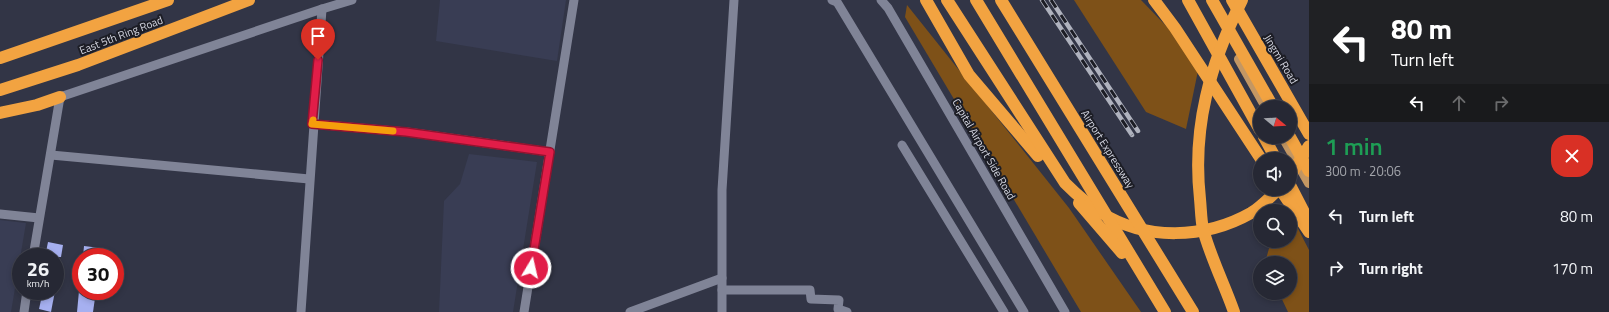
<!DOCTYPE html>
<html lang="en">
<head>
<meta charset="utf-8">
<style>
	:root { --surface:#262834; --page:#2e303c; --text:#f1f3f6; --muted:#a4a6ac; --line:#42444f }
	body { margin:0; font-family:"Titillium Web",sans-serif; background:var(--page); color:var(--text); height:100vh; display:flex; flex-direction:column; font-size:15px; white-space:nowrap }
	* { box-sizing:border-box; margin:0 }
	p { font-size:13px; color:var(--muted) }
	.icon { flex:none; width:22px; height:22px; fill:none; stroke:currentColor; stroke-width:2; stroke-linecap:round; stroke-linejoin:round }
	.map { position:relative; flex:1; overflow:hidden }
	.drawer { display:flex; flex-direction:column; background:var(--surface); width:300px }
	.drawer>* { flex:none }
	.top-card { background:#202124; color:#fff; overflow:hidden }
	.needle { width:26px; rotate:108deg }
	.fabs { position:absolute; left:1253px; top:100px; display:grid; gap:8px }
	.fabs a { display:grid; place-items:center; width:44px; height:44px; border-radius:50%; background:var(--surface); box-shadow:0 2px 6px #0003,0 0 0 1px var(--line); font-size:20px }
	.speed { position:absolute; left:12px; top:248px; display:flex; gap:8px; font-size:20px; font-weight:700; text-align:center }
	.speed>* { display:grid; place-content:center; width:52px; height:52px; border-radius:50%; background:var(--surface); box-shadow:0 2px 6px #0003,0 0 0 1px var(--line); line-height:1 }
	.speed small { font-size:10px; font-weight:400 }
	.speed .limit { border:6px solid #d22; background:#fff; color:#111 }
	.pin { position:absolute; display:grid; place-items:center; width:34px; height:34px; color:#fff; margin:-41px -17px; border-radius:50% 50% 50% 0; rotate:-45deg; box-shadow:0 0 4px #0007 }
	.pin .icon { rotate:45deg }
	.me { position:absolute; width:44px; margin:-22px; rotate:9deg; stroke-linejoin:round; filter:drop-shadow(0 0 3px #0008) }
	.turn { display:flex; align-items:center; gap:14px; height:84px; padding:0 16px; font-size:18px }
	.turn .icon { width:52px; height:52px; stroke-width:2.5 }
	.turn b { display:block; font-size:28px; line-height:34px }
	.lanes { display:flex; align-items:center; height:38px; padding:0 16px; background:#0003; justify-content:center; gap:20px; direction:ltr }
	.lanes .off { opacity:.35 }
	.round { display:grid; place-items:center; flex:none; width:42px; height:42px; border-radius:16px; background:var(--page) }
	.summary { display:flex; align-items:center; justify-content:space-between; height:68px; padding:0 16px }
	h1 { font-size:24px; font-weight:600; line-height:30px; color:#1e9e55 }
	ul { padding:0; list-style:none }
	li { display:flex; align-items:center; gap:12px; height:52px; padding:0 16px }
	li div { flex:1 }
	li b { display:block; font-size:15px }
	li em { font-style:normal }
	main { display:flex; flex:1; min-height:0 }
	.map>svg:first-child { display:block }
	.built { fill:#393d54 }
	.forest { fill:#7e5118 }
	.building { fill:#a6b0f0 }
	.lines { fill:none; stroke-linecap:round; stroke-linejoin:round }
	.minor { stroke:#808497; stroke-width:9 }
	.major { stroke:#c49763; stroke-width:10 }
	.highway { stroke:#f2a341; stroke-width:12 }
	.rail-casing { stroke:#afb2be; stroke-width:4.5 }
	.rail { stroke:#1c1d25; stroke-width:3; stroke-dasharray:9; stroke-linecap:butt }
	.route-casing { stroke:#92132f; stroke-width:10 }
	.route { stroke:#e11d48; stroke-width:7 }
	.slow { stroke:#f59e0b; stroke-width:7 }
	.labels { text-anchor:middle; stroke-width:4; stroke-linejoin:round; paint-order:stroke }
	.street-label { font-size:11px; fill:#d6d8e3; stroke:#1c1d25 }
</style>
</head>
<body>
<main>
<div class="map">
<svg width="1309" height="312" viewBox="0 0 1309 312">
	<rect width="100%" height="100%" fill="#323546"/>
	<g class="built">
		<polygon points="440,0 566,0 557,61 436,41"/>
		<polygon points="469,154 537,162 513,312 439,312 444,201 460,184"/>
		<polygon points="0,220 26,223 11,312 0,312"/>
	</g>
	<g class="forest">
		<polygon points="1074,0 1141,0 1200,61 1186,129 1146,112"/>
		<polygon points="907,5 1069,208 1141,312 1081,312 905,17"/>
		<polygon points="1290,213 1309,250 1309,312 1288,312 1279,293 1290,293 1290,263 1265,263 1271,241 1290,241"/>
	</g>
	<g class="building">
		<polygon points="48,242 63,245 61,257 45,257"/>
		<polygon points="84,246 100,248 99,257 83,257"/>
		<polygon points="43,291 55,291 51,312 39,309"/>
		<polygon points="79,291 96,291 93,312 77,312"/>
	</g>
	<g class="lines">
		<g class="minor">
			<polyline points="832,0 837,2 1024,312"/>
			<polyline points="881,0 888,8 1065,312"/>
			<polyline points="313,124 407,132 550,152"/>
			<polyline points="902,145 1004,312"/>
			<polyline points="51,155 309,179"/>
			<polyline points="0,214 39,218"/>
			<polyline points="33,257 60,97 322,9 352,0"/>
			<polyline points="722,290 810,290 811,299 839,300 838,309 847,312"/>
			<polyline points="24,312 27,291"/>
			<polyline points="301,312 322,9"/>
			<polyline points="524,312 574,0"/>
			<polyline points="630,312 722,278"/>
			<polyline points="722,312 722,190 734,0"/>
		</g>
		<g class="major">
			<polyline points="1239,59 1266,107"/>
			<polyline points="1283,137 1309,183"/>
		</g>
		<g class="highway">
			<polyline points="926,0 969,75 1038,156"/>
			<path d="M947 0 1065 183C1076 194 1087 204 1100 212 1145 241 1205 239 1251 213 1261 207 1270 197 1279 189"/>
			<polyline points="976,0 1165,312"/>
			<polyline points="1001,0 1193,312"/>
			<polyline points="1154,0 1175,28 1261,159"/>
			<polyline points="1188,0 1260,130"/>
			<polyline points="1212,0 1273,107"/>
			<polyline points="1232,0 1309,134"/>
			<polyline points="0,58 168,0"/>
			<polyline points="0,90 78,65 249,0"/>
			<polyline points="0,113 37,105 60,97"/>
			<polyline points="1264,137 1276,159"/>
			<polyline points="1290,137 1309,171"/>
			<polyline points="1290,176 1309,146"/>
			<polyline points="1290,185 1306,216"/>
			<polyline points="1280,189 1309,232"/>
			<polyline points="1079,203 1122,253"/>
			<path d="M1234 312C1225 286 1210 256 1203 229 1201 220 1201 209 1200 199 1192 127 1210 64 1242 0"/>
		</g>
		<defs>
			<g id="rail">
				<polyline points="1042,0 1132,135"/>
				<polyline points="1051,0 1138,131"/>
			</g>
		</defs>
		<use href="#rail" class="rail-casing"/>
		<use href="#rail" class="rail"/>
	</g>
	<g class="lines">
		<defs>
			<polyline id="route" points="318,60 312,124 406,132 550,152 531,268"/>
		</defs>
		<use href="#route" class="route-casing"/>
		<use href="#route" class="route"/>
		<polyline class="slow" points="313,120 312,124 393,131"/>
	</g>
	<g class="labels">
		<g class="street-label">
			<text transform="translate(121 35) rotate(-21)" y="4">East 5th Ring Road</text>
			<text transform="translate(1281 59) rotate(59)" y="4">Jingmi Road</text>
			<text transform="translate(984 149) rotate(60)" y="4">Capital Airport Side Road</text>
			<text transform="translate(1108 149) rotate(58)" y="4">Airport Expressway</text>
		</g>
	</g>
</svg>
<div class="fabs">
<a><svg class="needle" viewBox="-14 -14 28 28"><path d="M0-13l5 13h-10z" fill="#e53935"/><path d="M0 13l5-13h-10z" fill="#a4a6ac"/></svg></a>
<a><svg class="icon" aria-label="sound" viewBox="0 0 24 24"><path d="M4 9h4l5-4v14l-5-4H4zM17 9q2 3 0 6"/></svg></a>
<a><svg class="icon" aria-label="search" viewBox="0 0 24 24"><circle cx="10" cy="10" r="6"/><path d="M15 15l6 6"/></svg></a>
<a><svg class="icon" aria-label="layers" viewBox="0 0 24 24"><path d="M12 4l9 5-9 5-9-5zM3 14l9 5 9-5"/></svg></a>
</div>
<div class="speed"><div>26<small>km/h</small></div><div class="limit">30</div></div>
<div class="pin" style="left:318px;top:60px;background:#d93025"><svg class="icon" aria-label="arrive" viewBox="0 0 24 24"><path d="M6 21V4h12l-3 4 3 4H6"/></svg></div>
<svg class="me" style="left:531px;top:268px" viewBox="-20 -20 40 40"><circle r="17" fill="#e11d48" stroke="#fff" stroke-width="3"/><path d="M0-11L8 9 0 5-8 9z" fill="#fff"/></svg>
</div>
<section class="drawer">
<div class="top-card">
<div class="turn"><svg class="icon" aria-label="left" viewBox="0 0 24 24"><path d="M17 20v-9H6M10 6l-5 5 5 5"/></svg><div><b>80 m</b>Turn left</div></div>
<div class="lanes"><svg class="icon" aria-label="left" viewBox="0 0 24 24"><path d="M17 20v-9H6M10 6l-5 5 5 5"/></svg><svg class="icon off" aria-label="ahead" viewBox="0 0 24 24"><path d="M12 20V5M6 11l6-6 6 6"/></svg><svg class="icon off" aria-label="right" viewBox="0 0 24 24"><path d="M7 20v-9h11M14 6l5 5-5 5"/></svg></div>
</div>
<div class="summary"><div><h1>1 min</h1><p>300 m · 20:06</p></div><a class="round" style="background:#d93025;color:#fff"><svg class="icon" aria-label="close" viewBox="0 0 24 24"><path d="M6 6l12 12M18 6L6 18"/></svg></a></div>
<ul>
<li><svg class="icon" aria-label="left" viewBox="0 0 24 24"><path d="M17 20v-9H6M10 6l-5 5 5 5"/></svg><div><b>Turn left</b></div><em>80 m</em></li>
<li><svg class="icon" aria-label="right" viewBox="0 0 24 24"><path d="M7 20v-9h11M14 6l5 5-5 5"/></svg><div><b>Turn right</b></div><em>170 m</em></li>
</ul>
</section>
</main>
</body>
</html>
